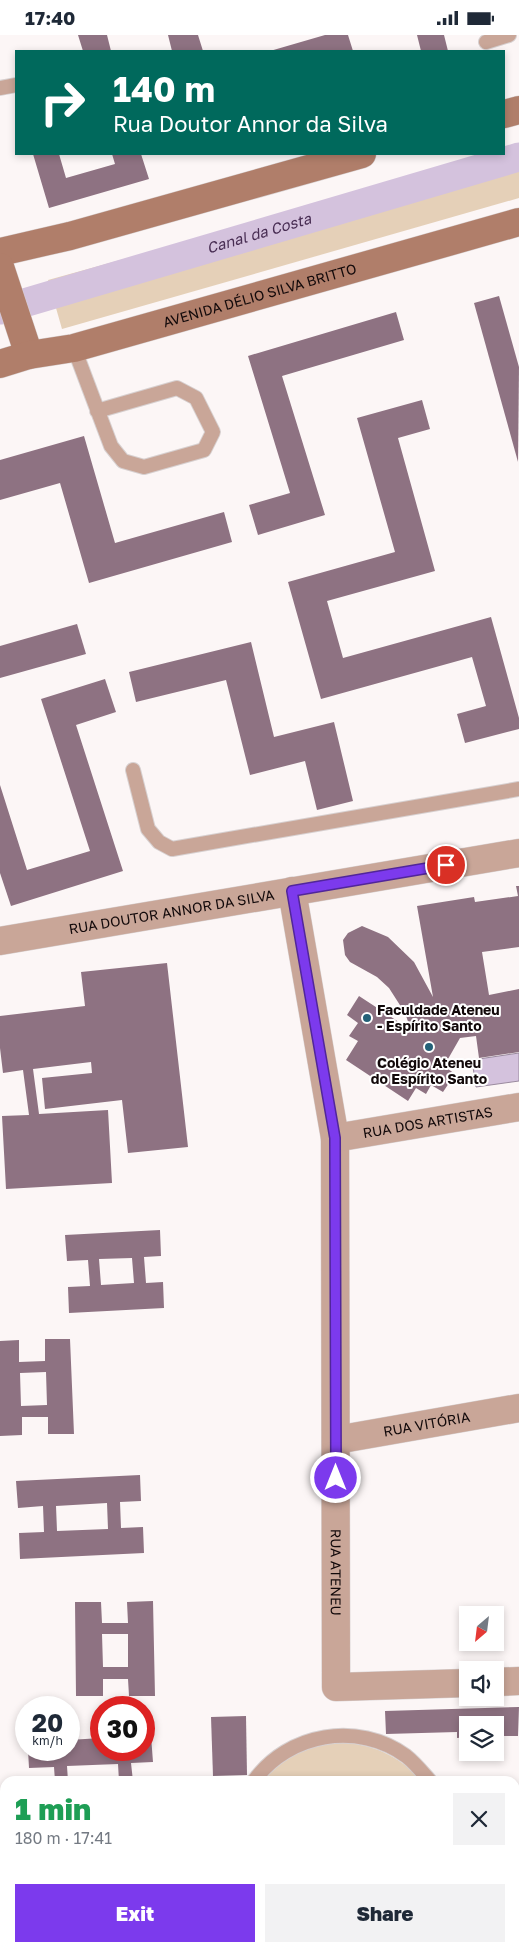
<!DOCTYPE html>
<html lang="en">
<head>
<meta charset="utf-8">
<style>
	:root { --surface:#fff; --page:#f2f2f3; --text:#1f2937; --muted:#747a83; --accent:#7c3aed }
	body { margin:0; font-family:"Golos Text",sans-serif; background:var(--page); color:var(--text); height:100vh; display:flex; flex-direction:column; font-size:19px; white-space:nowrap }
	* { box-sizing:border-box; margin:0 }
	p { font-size:16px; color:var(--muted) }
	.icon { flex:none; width:28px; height:28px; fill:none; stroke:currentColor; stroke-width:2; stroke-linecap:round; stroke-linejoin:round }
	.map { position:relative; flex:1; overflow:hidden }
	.drawer { position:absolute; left:0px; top:1741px; width:520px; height:176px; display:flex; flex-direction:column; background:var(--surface); border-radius:15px 15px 0 0; box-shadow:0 2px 8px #0003 }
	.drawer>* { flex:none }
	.hud { position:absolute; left:15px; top:15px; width:490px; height:105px; border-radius:0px; box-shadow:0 2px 8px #0003; background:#00695c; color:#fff; overflow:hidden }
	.needle { width:32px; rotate:208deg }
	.buttons { position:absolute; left:459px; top:1571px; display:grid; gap:10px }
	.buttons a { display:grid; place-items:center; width:45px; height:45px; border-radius:0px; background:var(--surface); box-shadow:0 2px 8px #0003; font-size:25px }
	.speed { position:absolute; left:15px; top:1661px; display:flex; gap:10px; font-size:25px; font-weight:700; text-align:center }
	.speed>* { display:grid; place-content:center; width:65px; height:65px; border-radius:50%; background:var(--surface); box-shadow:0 2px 8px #0003; line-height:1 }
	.speed small { font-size:12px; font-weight:400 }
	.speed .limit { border:8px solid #d22; background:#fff; color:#111 }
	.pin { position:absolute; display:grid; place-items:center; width:42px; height:42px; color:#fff; margin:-21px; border:2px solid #fff; border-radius:50%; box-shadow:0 1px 5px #0007 }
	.me { position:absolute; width:55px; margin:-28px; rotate:0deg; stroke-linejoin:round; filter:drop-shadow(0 0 4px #0008) }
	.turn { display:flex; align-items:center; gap:18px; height:105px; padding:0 15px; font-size:22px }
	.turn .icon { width:65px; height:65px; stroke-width:2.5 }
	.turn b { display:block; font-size:35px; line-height:42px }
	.round { display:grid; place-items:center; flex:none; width:52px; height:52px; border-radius:0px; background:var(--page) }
	.headline { display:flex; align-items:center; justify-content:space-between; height:85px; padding:0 15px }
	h1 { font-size:30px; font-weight:800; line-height:38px; color:#1e9e55 }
	.cta { display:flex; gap:10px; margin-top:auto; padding:10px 15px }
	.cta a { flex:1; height:58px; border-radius:0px; background:var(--accent); color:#fff; font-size:20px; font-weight:800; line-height:58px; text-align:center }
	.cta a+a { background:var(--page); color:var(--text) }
	.status { display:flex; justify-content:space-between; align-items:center; height:35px; padding:0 25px; background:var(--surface); direction:ltr }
	.status svg { height:14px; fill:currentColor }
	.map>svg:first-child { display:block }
	.green { fill:#e5d0b8 }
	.water { fill:#d4c2dd; stroke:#9a8a9e }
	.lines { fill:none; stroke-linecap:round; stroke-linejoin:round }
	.canal { stroke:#d4c2dd; stroke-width:29 }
	.building { fill:#8e7282; fill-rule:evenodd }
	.service-casing { stroke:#d7d0d0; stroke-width:16 }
	.minor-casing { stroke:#d7d0d0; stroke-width:29 }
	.tertiary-casing { stroke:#d7d0d0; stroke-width:29 }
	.secondary-casing { stroke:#d7d0d0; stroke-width:29 }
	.service { stroke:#c9a698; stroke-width:14 }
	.minor { stroke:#c9a698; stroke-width:28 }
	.tertiary { stroke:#c9a698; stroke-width:28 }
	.secondary { stroke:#b07e6a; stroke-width:28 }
	.route-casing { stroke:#51269a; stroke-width:12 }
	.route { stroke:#7c3aed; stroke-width:9 }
	.poi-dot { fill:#246178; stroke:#fff; stroke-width:2 }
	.labels { text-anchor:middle; stroke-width:4; stroke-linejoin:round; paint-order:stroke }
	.street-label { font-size:14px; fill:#12090a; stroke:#fff }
	.poi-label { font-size:14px; font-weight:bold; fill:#12090a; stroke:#fff; text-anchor:start }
	.water-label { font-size:15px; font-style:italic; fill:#482d53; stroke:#fff }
</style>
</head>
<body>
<div class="status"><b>17:40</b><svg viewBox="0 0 49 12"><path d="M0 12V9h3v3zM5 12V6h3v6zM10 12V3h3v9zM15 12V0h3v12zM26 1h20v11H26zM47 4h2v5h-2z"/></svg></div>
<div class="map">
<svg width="519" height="1917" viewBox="0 0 519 1917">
	<rect width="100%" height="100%" fill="#fcf6f6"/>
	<g class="green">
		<polygon points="519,115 519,163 62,294 48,245"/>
		<path d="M338 1707C372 1709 399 1720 422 1746H262C284 1723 306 1711 338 1707Z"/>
	</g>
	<polygon class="water" points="519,1018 519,1046 476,1052 472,1025"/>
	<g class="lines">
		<path class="canal" id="s1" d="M0 275 519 122"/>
	</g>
	<g class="building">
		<polygon points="78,0 107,0 111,16 83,16"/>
		<polygon points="168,0 198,0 203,16 172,16"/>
		<polygon points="325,0 348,0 353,16 270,16"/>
		<polygon points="417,0 444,0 448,16 421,16"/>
		<polygon points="33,119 59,119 66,143 115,129 112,119 141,119 149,144 49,173"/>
		<polygon points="499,261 519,332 518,427 474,268"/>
		<polygon points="396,277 404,305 282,341 325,480 258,500 249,470 290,458 248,321"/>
		<polygon points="422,365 430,394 398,403 435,536 327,566 343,623 491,582 519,683 519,694 465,708 457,679 486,671 472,622 321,664 288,547 395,517 357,383"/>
		<polygon points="84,401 115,508 224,477 232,507 89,548 60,448 0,465 0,425"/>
		<polygon points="77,589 86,619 0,643 0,611"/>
		<polygon points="251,607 274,702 334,687 353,766 317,775 305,726 250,740 226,645 136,667 129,637"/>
		<polygon points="105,644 116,677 76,690 123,836 11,871 0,838 0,750 27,835 90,816 41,664"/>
		<polygon points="516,851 519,851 519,912 482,917 489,960 519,954 519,1017 479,1023 476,1001 460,1003 444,1031 455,1039 443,1057 431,1050 426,1059 416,1053 408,1066 346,1025 358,1006 349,1001 358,988 347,980 359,961 411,995 405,978 389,953 377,942 350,927 345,920 343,905 348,898 362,891 388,902 414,927 433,962 417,871 474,862 475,867 518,861"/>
		<polygon points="167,928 188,1112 128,1118 122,1065 45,1074 42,1043 92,1038 91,1027 33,1034 39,1079 108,1075 112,1148 6,1154 2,1081 29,1080 23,1035 3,1038 0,1013 0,981 85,971 81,937"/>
		<path d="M160 1195 161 1221 144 1222 146 1248 163 1247 164 1273 69 1278 68 1252 90 1251 88 1225 67 1226 65 1200ZM132 1223 134 1248 101 1250 99 1224Z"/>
		<path d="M45 1304H70L74 1399H48V1382H22V1400L0 1401V1306L19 1305V1327L45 1326ZM46 1337 47 1370 21 1371 20 1338Z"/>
		<path d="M140 1440 141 1466 120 1467 121 1493 143 1492 144 1518 20 1524 19 1498 44 1497 43 1471 18 1473 16 1446ZM107 1468 108 1494 57 1496 56 1471Z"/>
		<path d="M153 1566 155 1661H129L128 1644H103V1661H76L75 1567H101L102 1588H128L127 1567ZM102 1599H128V1632H103Z"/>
		<polygon points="519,1672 518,1701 495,1701 495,1690 468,1690 468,1702 457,1703 457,1697 386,1699 385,1676"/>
		<polygon points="246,1681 247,1740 213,1741 211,1682"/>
		<polygon points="144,1701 151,1701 153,1727 131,1728 133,1746 119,1746 118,1729 67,1731 68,1746 55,1746 54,1732 29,1733 28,1715 69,1715 69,1705 101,1703 101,1715 144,1715"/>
		<rect x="13" y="1912" width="26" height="5"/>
		<rect x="65" y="1912" width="26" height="5"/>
		<polygon points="418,1912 496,1912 496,1917 424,1917"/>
	</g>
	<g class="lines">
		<defs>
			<g id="service">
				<polyline points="486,7 509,0"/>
				<polyline points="0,53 16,50"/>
				<polyline points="74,313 111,411 123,426 144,432 204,415 213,397 196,363 177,353 97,376"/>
				<polyline points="133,735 148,794 159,807 172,814 519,754"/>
				<path d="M254 1746C288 1698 358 1686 406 1721 415 1728 422 1737 430 1746"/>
				<polyline points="515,1811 519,1811"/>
				<polyline points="317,1912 346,1916 369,1912"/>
				<polyline points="151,1917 151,1912"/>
				<polyline points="218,1917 247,1912"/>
			</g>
			<g id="minor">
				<path id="s2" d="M292 856 335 1103 336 1652 468 1648"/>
				<path id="s3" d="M335 1103 519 1072"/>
				<path id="s4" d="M336 1405 519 1373"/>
				<polyline points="495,1647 519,1646"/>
			</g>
			<g id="tertiary">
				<path id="s5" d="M0 906 519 818"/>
			</g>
			<g id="secondary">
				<polyline points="504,79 519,75"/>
				<polyline points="0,217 70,201 362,119"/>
				<polyline points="0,232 29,320"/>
				<path id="s6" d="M0 329 29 320 74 313 519 187"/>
			</g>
		</defs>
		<use href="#service" class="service-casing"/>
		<use href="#minor" class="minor-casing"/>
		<use href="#tertiary" class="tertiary-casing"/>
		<use href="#secondary" class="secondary-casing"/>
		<use href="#service" class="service"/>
		<use href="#minor" class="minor"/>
		<use href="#tertiary" class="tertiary"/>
		<use href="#secondary" class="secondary"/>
	</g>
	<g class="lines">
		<defs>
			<polyline id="route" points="336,1443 335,1103 292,856 446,830"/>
		</defs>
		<use href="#route" class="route-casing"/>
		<use href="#route" class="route"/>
	</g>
	<g class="poi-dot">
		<circle cx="367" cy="983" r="5"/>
		<circle cx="429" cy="1012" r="5"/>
	</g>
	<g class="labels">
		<g class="street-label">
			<text dy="5" stroke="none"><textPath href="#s6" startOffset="269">AVENIDA DÉLIO SILVA BRITTO</textPath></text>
			<text dy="5" stroke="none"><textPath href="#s5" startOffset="174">RUA DOUTOR ANNOR DA SILVA</textPath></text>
			<text dy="5" stroke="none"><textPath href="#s3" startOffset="94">RUA DOS ARTISTAS</textPath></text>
			<text dy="5" stroke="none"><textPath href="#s4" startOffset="92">RUA VITÓRIA</textPath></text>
			<text dy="5" stroke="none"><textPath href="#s2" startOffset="685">RUA ATENEU</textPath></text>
		</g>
		<g class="poi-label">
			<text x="377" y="980">Faculdade Ateneu<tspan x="377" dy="16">- Espírito Santo</tspan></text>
			<text x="429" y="1033" text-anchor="middle">Colégio Ateneu<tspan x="429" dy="16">do Espírito Santo</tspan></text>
		</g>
		<g class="water-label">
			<text dy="5" stroke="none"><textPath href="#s1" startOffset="270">Canal da Costa</textPath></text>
		</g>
	</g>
</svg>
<div class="buttons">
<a><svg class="needle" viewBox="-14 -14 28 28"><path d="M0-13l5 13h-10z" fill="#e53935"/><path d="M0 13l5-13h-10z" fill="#747a83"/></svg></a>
<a><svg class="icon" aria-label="sound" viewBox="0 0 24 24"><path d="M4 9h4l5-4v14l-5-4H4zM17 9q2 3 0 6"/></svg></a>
<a><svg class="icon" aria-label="layers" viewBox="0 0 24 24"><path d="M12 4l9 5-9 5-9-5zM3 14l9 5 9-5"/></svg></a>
</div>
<div class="speed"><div>20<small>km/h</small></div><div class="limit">30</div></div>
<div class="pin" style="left:446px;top:830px;background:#d93025"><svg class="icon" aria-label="arrive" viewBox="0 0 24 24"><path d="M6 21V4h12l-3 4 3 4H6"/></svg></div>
<svg class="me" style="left:336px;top:1443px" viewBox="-20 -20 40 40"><circle r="17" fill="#7c3aed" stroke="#fff" stroke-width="3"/><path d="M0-11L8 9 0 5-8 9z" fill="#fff"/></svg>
<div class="hud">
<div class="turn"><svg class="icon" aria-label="right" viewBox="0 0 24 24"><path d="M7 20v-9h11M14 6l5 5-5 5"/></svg><div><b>140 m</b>Rua Doutor Annor da Silva</div></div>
</div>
<section class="drawer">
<div class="headline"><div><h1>1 min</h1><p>180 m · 17:41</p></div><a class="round"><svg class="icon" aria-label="close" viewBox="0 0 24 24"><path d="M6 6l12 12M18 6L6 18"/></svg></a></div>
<div class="cta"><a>Exit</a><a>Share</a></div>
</section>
</div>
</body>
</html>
